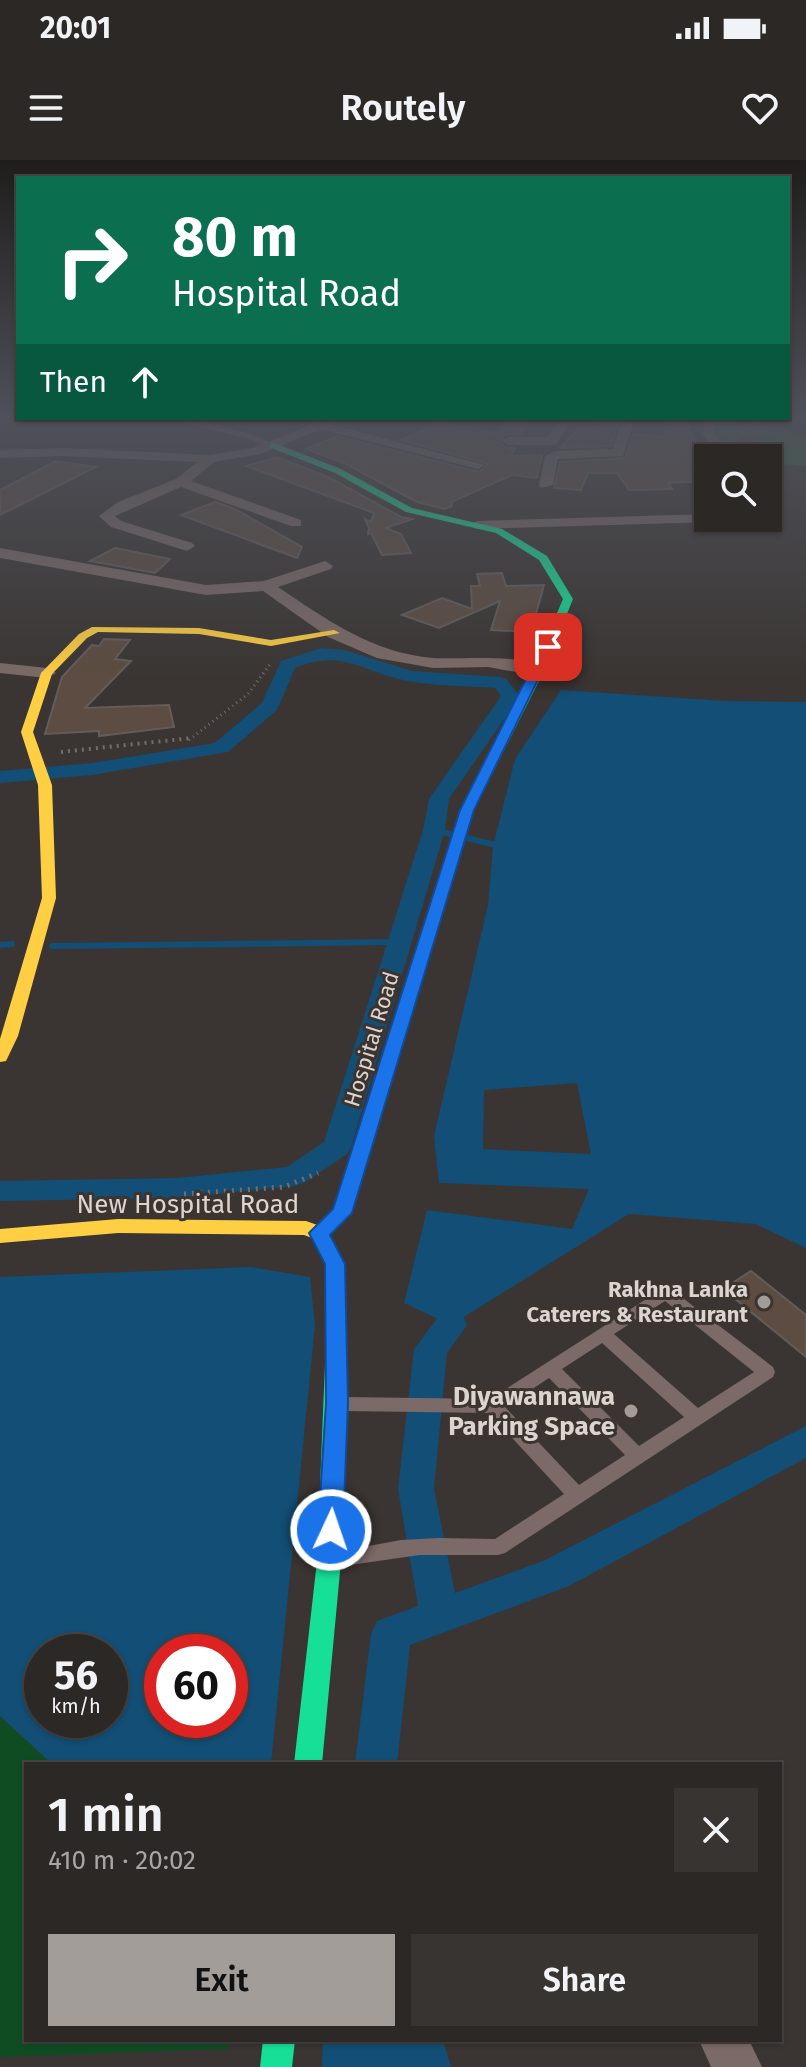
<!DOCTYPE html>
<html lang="en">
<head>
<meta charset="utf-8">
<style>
	:root { --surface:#2c2826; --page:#383432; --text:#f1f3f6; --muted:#a6a6a7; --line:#484443; --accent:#a39d9a }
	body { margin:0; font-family:"Fira Sans",sans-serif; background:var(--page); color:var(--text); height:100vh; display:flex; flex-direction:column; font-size:30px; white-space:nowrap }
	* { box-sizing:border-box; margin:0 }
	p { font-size:26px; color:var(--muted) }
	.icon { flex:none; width:44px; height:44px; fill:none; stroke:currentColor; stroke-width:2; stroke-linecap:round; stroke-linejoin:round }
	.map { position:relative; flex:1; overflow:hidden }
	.drawer { position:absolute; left:24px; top:1602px; width:758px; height:280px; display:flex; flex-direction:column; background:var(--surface); border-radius:0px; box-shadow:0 2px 6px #0004,0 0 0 2px var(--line) }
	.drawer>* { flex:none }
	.guide { position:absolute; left:16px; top:16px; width:774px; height:244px; border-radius:0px; box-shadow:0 2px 6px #0004,0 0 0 2px var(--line); background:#0b6e4f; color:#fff; overflow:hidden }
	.tools { position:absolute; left:694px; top:284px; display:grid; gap:16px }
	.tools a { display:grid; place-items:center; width:88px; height:88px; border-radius:0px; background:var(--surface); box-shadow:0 2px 6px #0004,0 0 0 2px var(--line); font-size:40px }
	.speed { position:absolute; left:24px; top:1474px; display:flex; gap:16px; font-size:40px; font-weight:700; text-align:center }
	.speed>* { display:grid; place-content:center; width:104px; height:104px; border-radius:50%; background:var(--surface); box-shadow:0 2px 6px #0004,0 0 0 2px var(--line); line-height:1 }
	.speed small { font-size:20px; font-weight:400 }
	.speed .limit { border:12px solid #d22; background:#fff; color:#111 }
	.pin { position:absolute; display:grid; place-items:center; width:68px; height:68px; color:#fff; margin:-34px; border-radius:16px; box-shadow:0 4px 12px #0006 }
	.me { position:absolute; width:88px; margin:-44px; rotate:3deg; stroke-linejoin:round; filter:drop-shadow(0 0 6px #0008) }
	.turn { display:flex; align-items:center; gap:28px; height:168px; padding:0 24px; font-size:36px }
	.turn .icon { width:104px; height:104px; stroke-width:2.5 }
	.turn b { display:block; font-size:56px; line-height:68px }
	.then { display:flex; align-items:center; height:76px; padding:0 24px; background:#0003; gap:16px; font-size:30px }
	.round { display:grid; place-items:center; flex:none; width:84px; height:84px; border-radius:0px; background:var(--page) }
	.summary { display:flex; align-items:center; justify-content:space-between; height:136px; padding:0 24px }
	h1 { font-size:48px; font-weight:600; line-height:60px }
	.cta { display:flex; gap:16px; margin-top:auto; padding:16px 24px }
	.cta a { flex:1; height:92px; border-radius:0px; background:var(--accent); color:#111; font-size:32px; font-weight:600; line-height:92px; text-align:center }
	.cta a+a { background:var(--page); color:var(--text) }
	.status { display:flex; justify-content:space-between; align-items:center; height:56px; padding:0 40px; background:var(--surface); direction:ltr }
	.status svg { height:22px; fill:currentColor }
	header { display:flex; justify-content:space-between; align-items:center; height:104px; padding:0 24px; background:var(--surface); font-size:36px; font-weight:600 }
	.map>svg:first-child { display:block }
	.green { fill:#0f4c22 }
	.forest { fill:#2a6d3a }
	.water { fill:#124e75; fill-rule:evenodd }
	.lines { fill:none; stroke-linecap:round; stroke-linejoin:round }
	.stream { stroke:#124e75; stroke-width:6 }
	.canal { fill:#124e75; fill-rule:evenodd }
	.building { fill:#5c4c41; stroke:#625d5b; stroke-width:2 }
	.path-far2 { stroke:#786b69; stroke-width:3; stroke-dasharray:1 4; stroke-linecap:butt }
	.path-far1 { stroke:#786b69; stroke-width:4; stroke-dasharray:2 5; stroke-linecap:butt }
	.path { stroke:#786b69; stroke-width:5; stroke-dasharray:2 6; stroke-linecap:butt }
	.lane { fill:#7b6a67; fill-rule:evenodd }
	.street { fill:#7b6a67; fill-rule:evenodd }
	.fast { fill:#16e098; fill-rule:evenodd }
	.slow { fill:#ffcf43; fill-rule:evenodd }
	.jam { fill:#f24e42; fill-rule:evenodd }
	.route { fill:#1a73e8; stroke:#114b97; stroke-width:2 }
	.poi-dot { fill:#a39d9a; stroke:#3e342f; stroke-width:3 }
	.labels { text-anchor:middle; stroke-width:6; stroke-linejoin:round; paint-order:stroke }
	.street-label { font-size:22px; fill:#dbd5d2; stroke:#3e342f }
	.poi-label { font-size:22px; font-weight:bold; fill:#dbd5d2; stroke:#3e342f; text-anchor:end }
	.near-street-label { font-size:26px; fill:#dbd5d2; stroke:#3e342f }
	.near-poi-label { font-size:26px; font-weight:bold; fill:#dbd5d2; stroke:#3e342f; text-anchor:end }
</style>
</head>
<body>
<div class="status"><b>20:01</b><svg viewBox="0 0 49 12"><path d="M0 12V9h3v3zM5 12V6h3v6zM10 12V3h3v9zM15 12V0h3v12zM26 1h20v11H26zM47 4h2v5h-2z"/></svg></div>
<header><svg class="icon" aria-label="menu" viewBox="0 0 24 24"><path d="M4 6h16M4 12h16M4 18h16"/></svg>Routely<svg class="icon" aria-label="heart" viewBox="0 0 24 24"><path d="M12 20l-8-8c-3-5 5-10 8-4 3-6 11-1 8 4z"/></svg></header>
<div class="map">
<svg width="806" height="1907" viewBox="0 0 806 1907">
	<rect width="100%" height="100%" fill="#3a3532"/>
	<polygon class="green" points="0,1556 52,1604 26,1604 26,1880 228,1880 228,1889 0,1897"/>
	<polygon class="forest" points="707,259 780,268 796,276 806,277 806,306 783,304 768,290 716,289 703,263"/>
	<g class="water">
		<path d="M561 530 725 541 806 542V1088L756 1064 629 1054 451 1165 404 1143 427 1050 572 1069 589 1029 439 1023 434 976 488 745 493 686 515 599ZM577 923 591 994 483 989 484 930Z"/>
		<path d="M251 1107 310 1117 315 1166 271 1604H52L0 1556V1117ZM42 1492H110V1560H42ZM162 1492H230V1560H162Z"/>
		<polygon points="323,1880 443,1880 451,1907 322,1907"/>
	</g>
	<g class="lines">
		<g class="stream">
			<polyline points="434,670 504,687"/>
			<polyline points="0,785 12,784"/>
			<polyline points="52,786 400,782"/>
		</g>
		<g class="canal">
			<path d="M321 488 345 490 412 511 500 517 506 519 520 536 449 639 445 670 351 987 347 994 304 1023 294 1026 177 1038 0 1041V1021L177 1018 287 1007 324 982 423 670 429 639 501 536 495 528C466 526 436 526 408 521 361 512 343 488 295 508L277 550 228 592 92 615 0 623V611L92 603 215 583 262 543 281 501Z"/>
			<polygon points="451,1152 463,1156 467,1165 447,1193 434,1329 455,1433 543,1401 806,1266 806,1298 569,1426 410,1485 397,1604 355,1604 371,1474 377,1461 418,1446 398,1329 414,1189 439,1156"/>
		</g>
	</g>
	<g class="building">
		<polygon points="507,258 531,258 522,274 506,274 499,282 506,288 515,288 511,296 542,295 537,318 512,315 451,342 452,346 445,349 417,342 346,304 306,289 337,276 479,312 488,304 401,280 440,262 497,273"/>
		<polygon points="666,258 690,258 689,269 700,292 708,292 708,321 668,323 672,329 629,330 617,313 588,313 581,330 554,328 560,302 625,298 633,274 664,277"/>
		<polygon points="758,258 756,298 736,298 728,287"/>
		<polygon points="600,263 618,264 611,286 561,288 578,268 591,268"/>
		<polygon points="277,297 330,318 401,357 412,359 386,368 401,374 411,393 382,395 371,373 368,374 369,368 365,359 371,362 374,353 246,306"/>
		<polygon points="56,301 96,307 0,355 0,330"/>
		<polygon points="215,342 235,349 302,387 297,398 181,355"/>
		<polygon points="115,388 170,399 155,413 90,401"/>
		<polygon points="502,413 506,426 544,425 531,472 491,470 500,441 439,468 402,455 442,438 472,449 471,426 480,426 477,414"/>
		<polygon points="104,479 130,480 115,499 131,501 85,548 169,545 174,567 99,576 99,571 45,574 62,517 92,485 99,486"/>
		<polygon points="751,1111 806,1155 806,1197 723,1129"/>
	</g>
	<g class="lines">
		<polyline class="path-far2" points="189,580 248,534 271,503"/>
		<polyline class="path-far1" points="61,592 192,578"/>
		<polyline class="path" points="184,1034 284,1027 318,1013"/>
		<g class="lane">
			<path d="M162 258C195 258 247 270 275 285L272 287 232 274Z"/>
			<path d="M665 1127 671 1129 773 1207 775 1212 773 1217 505 1393 498 1395H420L343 1406 336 1404 334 1398 336 1392 401 1380 439 1378 495 1379 564 1334 489 1253 345 1251 339 1249 336 1244 339 1239 345 1237 490 1239ZM665 1141 754 1212 698 1248 614 1174ZM602 1183 684 1257 639 1286 562 1209ZM549 1218 625 1295 579 1325 505 1247Z"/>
		</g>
		<g class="street">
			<polygon points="788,256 806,256 806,263 782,258"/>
			<polygon points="328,258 345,258 333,265 485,305 478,309 321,269 261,294 214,302 191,321 301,360 301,366 291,366 181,327 115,356 121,361 192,383 195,386 187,391 111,367 99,356 118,342 176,319 197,302 64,296 0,298 0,290 64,288 210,295 253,288"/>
			<polygon points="562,258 602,258 591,265 569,265 556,284 551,285 508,285 502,281 508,277 547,277"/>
			<polygon points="623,258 635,258 623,296 558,299 553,325 541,328 539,325 545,296 555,291 613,289"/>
			<polygon points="705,258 717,258 713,272 733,298 719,298 703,275"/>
			<path d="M718 258H754C746 264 726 264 718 258Z"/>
			<polygon points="768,342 783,354 783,360 477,369 470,365 477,361 708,354 708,358 768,358"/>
			<path d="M0 388 206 425 264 421 325 401 333 406 331 409 278 427C327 460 373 493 433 498 459 500 529 492 547 511L538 516 488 507 433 508 377 498 328 477 263 431 206 435 0 398Z"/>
			<polygon points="0,503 47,508 56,513 47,518 0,513"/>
			<polygon points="699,1880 749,1880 762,1907 711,1907"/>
		</g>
		<g class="fast">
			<polygon points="272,282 341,309 412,348 502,369 547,396 573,439 544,511 474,650 405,877 397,882 389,877 460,650 532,511 563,439 539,400 496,373 406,352 335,313 269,287"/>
			<polygon points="336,1195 344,1198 347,1204 341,1401 322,1604 294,1604 317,1401 325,1204 328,1198"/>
			<polygon points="263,1880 295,1880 292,1907 260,1907"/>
		</g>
		<g class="slow">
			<polygon points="92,467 199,468 271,480 334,470 340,473 271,486 199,474 98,472 87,478 52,514 33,572 52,625 56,738 18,876 6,901 0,902 0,879 42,738 38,625 21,572 41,513 79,474"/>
			<polygon points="118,1059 306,1061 326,1068 345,1104 347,1204 344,1210 336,1213 328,1210 325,1204 325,1104 312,1078 304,1075 118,1073 0,1083 0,1069"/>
		</g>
		<polygon class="jam" points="397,872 405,877 352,1053 326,1078 312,1078 309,1073 333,1050 389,877"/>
	</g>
	<linearGradient id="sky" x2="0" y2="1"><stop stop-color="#201d1c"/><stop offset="0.49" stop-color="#4f515a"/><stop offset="1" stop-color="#4f515a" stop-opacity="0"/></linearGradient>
	<rect width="806" height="523" fill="url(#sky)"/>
	<polygon class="route" points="548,483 554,487 474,650 352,1053 330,1075 345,1104 348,1243 343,1370 339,1377 331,1380 322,1377 318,1370 326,1243 325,1104 309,1073 333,1049 460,650 542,487"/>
	<g class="poi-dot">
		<circle cx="764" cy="1142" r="8"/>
		<circle cx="631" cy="1251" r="8"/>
	</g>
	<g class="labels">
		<g class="street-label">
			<text transform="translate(371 879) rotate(-73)" y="8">Hospital Road</text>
		</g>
		<g class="poi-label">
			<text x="748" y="1137">Rakhna Lanka<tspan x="748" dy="25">Caterers &amp; Restaurant</tspan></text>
		</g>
		<g class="near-street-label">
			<text x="188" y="1053">New Hospital Road</text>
		</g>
		<g class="near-poi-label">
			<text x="615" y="1245">Diyawannawa<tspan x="615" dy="30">Parking Space</tspan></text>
		</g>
	</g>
</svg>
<div class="tools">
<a><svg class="icon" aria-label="search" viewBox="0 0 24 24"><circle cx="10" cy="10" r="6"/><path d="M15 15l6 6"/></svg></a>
</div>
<div class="speed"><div>56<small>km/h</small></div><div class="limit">60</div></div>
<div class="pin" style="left:548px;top:487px;background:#d93025"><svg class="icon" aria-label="arrive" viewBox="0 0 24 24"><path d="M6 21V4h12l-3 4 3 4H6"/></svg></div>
<svg class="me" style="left:331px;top:1370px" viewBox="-20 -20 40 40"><circle r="17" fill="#1a73e8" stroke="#fff" stroke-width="3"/><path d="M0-11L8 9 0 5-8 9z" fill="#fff"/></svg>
<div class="guide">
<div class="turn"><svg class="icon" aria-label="right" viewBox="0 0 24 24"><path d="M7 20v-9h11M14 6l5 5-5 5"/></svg><div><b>80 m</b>Hospital Road</div></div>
<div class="then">Then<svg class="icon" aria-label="ahead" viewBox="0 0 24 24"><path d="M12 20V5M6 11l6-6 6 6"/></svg></div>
</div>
<section class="drawer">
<div class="summary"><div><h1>1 min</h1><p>410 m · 20:02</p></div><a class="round"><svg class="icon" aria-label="close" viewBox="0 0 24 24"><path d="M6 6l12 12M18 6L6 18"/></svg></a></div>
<div class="cta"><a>Exit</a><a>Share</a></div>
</section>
</div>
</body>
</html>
